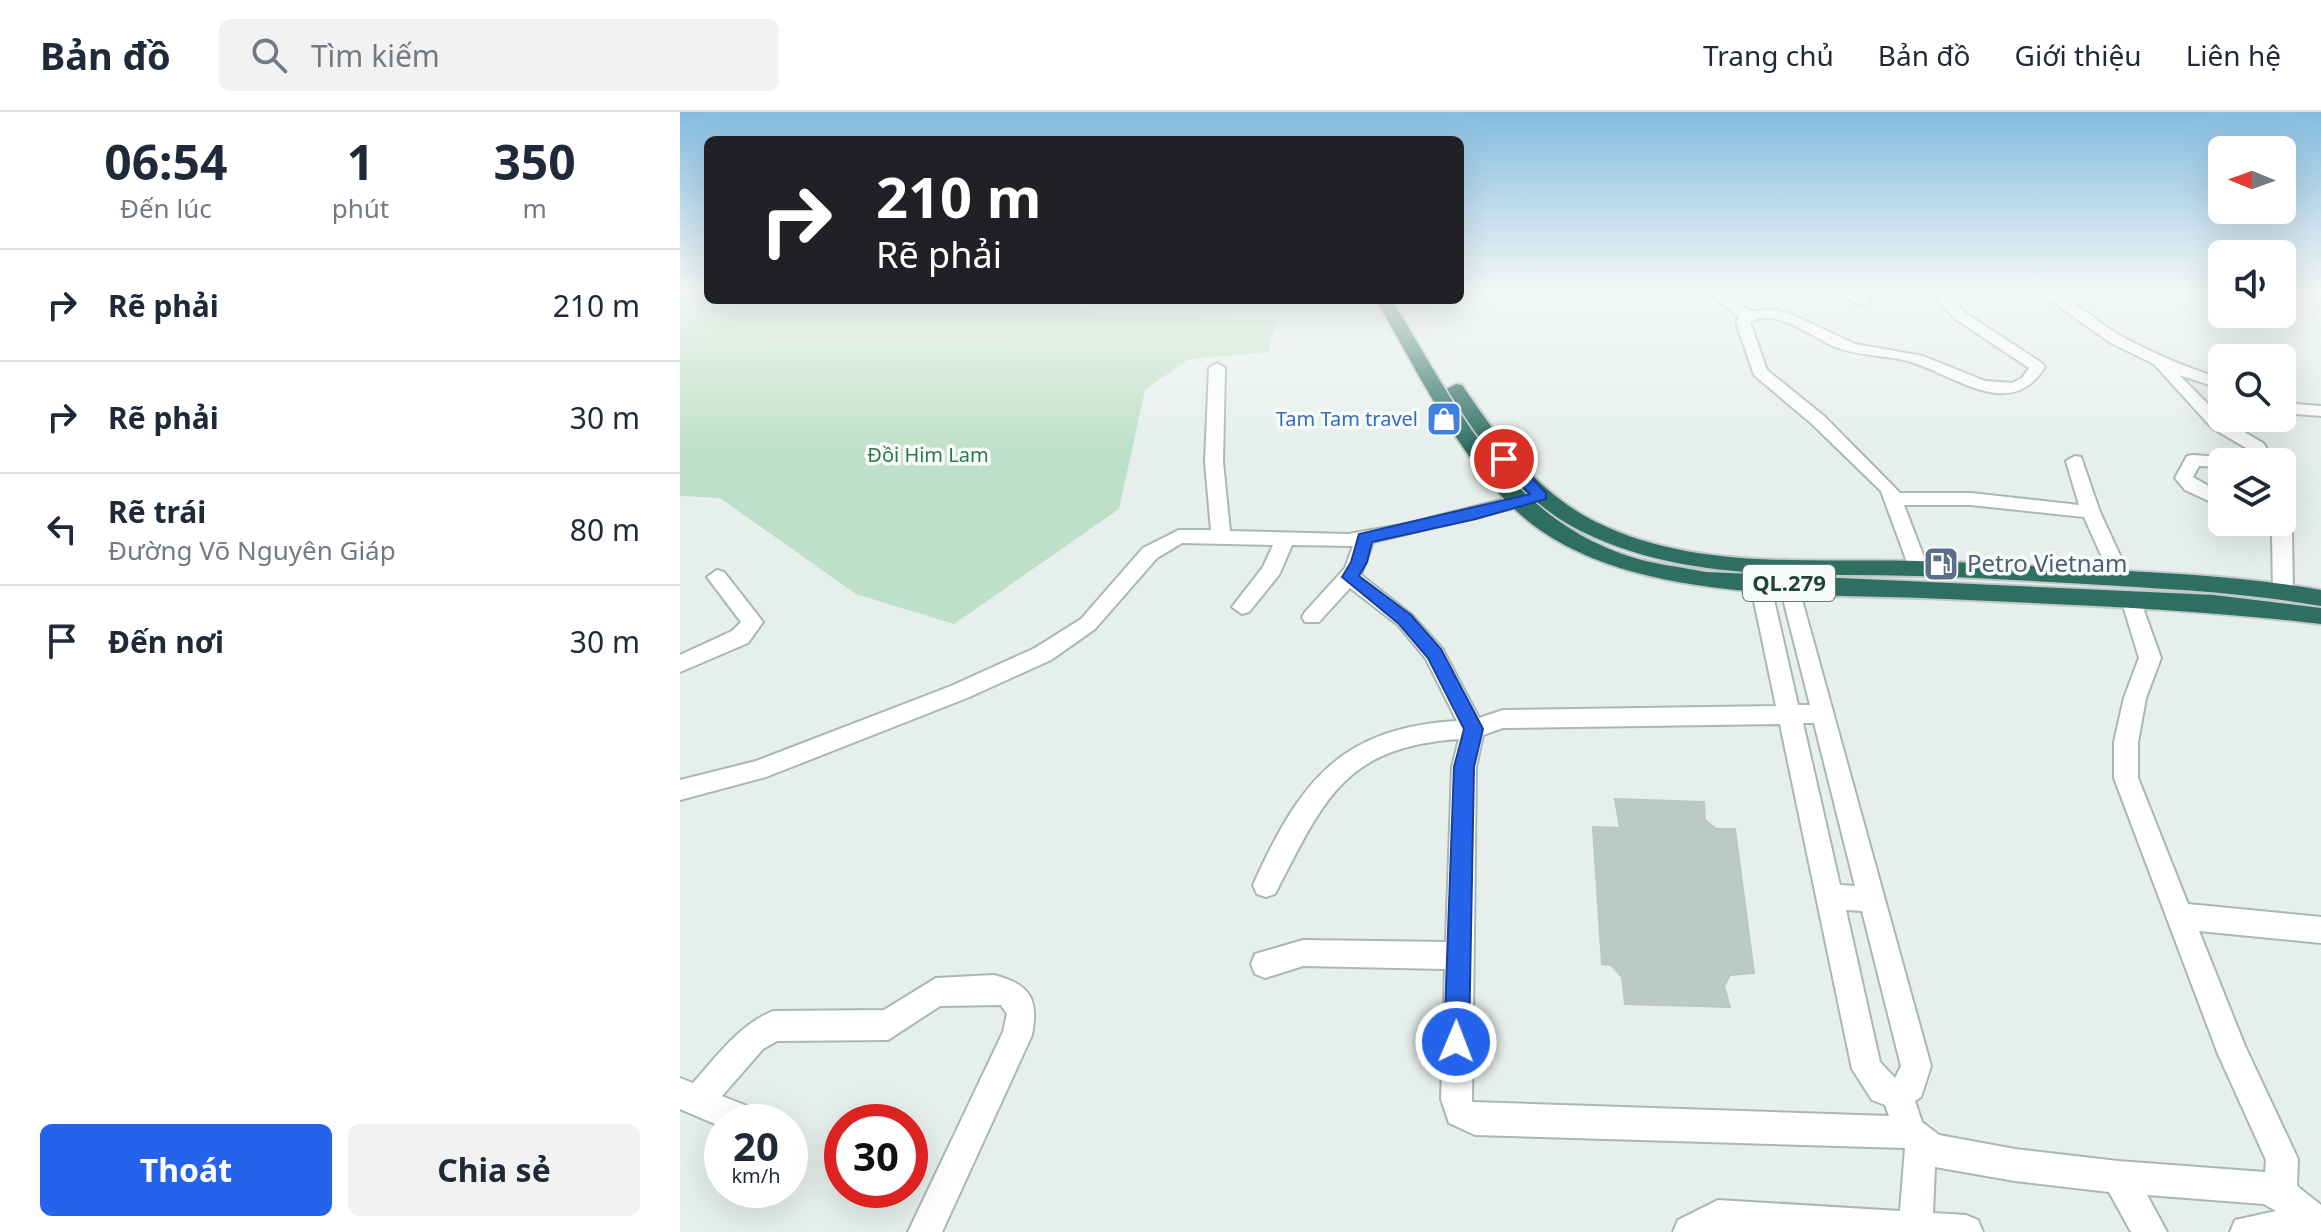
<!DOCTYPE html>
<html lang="vi">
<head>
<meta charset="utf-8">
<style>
	:root { --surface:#fff; --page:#f2f2f3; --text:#1f2937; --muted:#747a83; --line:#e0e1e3; --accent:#2563eb }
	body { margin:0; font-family:"Noto Sans",sans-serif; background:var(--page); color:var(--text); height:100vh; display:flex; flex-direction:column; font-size:30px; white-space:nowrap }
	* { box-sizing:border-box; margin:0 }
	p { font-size:26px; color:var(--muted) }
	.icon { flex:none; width:44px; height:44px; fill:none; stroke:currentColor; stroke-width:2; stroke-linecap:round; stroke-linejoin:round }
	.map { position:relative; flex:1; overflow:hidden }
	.drawer { display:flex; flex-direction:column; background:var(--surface); width:680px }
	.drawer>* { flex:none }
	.banner { position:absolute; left:24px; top:24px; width:760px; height:168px; border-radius:12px; box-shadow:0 8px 32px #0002; background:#202124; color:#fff; overflow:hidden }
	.needle { width:52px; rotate:271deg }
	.buttons { position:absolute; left:1528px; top:24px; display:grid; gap:16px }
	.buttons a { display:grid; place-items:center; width:88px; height:88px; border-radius:12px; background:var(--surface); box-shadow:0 8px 32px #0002; font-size:40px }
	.speed { position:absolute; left:24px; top:992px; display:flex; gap:16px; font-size:40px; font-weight:700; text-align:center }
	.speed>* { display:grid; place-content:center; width:104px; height:104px; border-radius:50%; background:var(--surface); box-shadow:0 8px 32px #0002; line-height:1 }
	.speed small { font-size:20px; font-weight:400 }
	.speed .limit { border:12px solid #d22; background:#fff; color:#111 }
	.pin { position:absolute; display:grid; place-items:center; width:68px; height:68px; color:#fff; margin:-34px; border:4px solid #fff; border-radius:50%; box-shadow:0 2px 8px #0007 }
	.me { position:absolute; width:88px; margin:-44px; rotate:1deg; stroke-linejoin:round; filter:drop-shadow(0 0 6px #0008) }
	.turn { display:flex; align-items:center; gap:28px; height:168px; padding:0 40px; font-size:36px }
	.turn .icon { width:104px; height:104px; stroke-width:2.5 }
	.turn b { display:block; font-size:56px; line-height:68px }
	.eta { display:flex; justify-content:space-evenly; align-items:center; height:136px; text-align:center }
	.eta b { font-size:48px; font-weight:700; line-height:56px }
	.cta { display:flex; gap:16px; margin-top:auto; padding:16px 40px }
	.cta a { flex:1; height:92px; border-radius:12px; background:var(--accent); color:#fff; font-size:32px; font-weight:700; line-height:92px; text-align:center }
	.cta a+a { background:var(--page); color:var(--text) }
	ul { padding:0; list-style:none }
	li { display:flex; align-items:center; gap:24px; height:112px; padding:0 40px; border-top:2px solid var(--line) }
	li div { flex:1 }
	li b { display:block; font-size:30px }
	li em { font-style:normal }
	header { display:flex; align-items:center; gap:48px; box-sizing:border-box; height:112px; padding:0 40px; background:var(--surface); border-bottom:2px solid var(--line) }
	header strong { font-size:38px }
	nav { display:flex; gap:44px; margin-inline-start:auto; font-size:28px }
	.search { width:560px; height:72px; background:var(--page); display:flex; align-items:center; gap:20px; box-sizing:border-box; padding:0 28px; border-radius:12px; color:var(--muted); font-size:30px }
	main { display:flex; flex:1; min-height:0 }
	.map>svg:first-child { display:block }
	.green { fill:#bfe0c8 }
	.building { fill:#bbcac4; stroke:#b8c9c2; stroke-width:2 }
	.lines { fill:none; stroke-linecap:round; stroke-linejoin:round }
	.minor-casing { stroke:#a8b8b2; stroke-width:4 }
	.highway-casing { stroke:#c2cac8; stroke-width:4 }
	.minor { fill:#fff; fill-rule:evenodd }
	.highway { fill:#2f6f62; fill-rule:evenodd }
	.route { fill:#2563eb; stroke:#184099; stroke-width:2 }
	.labels { text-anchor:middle; stroke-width:7; stroke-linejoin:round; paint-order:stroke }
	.far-shop-label { font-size:20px; fill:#366cbe; stroke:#f7fbf9; text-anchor:end }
	.far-park-label { font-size:20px; fill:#2d7a4b; stroke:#f7fbf9 }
	.shield { fill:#f7fbf9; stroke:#637a73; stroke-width:2 }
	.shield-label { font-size:22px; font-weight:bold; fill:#24423a }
	.service-label { font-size:24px; fill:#4e5e75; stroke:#f7fbf9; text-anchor:start }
</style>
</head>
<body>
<header>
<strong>Bản đồ</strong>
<div class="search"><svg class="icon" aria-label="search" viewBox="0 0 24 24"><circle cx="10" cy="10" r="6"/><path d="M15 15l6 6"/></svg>Tìm kiếm</div>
<nav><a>Trang chủ</a><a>Bản đồ</a><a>Giới thiệu</a><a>Liên hệ</a></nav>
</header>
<main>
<section class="drawer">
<div class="eta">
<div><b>06:54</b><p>Đến lúc</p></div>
<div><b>1</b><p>phút</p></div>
<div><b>350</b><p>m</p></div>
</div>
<ul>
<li><svg class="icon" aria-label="right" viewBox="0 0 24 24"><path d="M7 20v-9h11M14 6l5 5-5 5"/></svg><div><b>Rẽ phải</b></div><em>210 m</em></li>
<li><svg class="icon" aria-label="right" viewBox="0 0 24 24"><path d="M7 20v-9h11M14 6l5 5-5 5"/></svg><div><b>Rẽ phải</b></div><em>30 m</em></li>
<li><svg class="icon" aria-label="left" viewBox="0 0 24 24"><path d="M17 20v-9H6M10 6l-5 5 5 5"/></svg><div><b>Rẽ trái</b><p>Đường Võ Nguyên Giáp</p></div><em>80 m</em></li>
<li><svg class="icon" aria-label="arrive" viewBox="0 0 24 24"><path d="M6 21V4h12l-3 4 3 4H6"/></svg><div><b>Đến nơi</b></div><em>30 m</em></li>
</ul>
<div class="cta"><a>Thoát</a><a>Chia sẻ</a></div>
</section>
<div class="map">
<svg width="1641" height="1120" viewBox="0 0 1641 1120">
	<rect width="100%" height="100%" fill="#e6efeb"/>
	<polygon class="green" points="0,180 28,180 28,188 395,188 418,205 596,208 588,240 509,247 465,278 439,397 274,512 176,482 40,386 0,384"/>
	<polygon class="building" points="935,687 1024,690 1025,708 1036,717 1055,717 1074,861 1050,863 1044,874 1050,895 945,892 942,865 931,853 922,852 913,715 940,716"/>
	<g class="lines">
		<defs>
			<g id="minor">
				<path d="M1027 180H1044L1070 199 1095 198 1113 203 1175 232 1243 244 1305 269 1332 271 1342 266 1349 256 1274 206 1251 180H1266L1284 200 1363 252 1365 255C1330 311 1274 262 1228 249 1204 243 1179 244 1155 235 1132 225 1096 195 1070 210L1087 258 1144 304 1220 381H1291L1399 393 1386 349 1395 344 1401 345 1420 400 1451 467 1448 472H1434L1404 405 1291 393H1224L1248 456 1245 461H1231L1201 379 1132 312 1074 263 1056 210 1059 205Z"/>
				<polygon points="1155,180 1175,180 1192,190 1180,193"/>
				<path d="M1359 180C1392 180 1416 212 1445 226 1476 243 1508 256 1542 267V277L1499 263 1544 308 1583 331 1586 335 1581 350H1563L1568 337 1532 316 1474 252 1431 231Z"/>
				<path d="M537 251 545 256 543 350 550 419 668 422 726 412 860 378 867 380V388L693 430 681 463 732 503 762 536 799 606 823 598 1096 594 1070 470 1080 463 1090 470 1118 593H1130L1099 471 1109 464 1116 466 1251 954 1241 985 1235 989 1242 1010 1259 1023 1335 1037 1438 1049 1585 1060 1586 1048 1538 942 1434 666V630L1444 586 1459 546 1441 487 1444 482H1458L1481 546 1466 586 1458 630V666L1508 792 1641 805V831L1519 819 1565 934 1618 1047 1617 1074 1641 1093V1120H1550L1555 1108 1596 1099 1584 1092 1467 1083 1487 1120H1451L1429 1080 1335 1069 1255 1055 1253 1101 1286 1103 1298 1108 1303 1120H993L998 1108 1038 1088 1220 1099 1225 1036 795 1023 769 1011 761 987 765 857 623 854 585 866 575 862 571 852 575 842 623 828 766 830 772 655 779 627C663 635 644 688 595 782L586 785 577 782 573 773C619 671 659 616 777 609L746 547 718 513 670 476 639 510H625L622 505 625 500 665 456 673 434 612 433 599 463 569 500 562 502 552 495 583 455 593 433 502 431 477 446 415 517 371 548 287 586 86 665 0 688V668L76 649 271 574 355 536 401 507 463 436 499 418H531L525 350 529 256ZM1123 611H1134L1175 774 1160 773ZM1100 612 1172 957 1192 988 1205 993 1209 1004 792 990 796 655 803 623 823 616ZM1166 798 1182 799 1221 954 1215 966 1200 950Z"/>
				<polygon points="1602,291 1641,294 1641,304 1602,301"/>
				<polygon points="1513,343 1542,345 1551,350 1542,350 1542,355 1519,354 1513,365 1542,382 1542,395 1505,378 1495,366 1507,344"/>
				<polygon points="1577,410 1599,410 1612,421 1613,479 1610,484 1596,484 1593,479 1592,424"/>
				<polygon points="37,458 44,460 83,510 68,531 0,560 0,543 52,519 61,510 27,465"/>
				<path d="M314 863C350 872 359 887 352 923L262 1120H228L323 920 327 902 321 893 260 894 208 928 97 929 83 937 42 984 67 994 72 1005 69 1010H42V1015L0 997V966L13 971C37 944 59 913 93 899L204 898 256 866Z"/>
			</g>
			<g id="highway">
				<path d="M696 188H712C775 291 825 403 948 444 972 452 1000 455 1026 460L1534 483 1641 496V512C1516 497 1392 493 1267 487 1142 481 966 492 860 418 790 370 739 261 696 188Z"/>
				<path d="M776 272 782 273C819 327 856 380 916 410 1015 459 1130 446 1237 449 1294 450 1350 454 1406 457 1485 461 1563 464 1641 478V494C1563 480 1485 477 1406 472 1349 469 1293 465 1236 464 1124 461 1007 471 903 420 842 391 802 333 767 277Z"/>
			</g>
		</defs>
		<use href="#minor" class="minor-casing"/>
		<use href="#highway" class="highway-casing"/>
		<use href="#minor" class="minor"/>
		<use href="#highway" class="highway"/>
	</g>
	<linearGradient id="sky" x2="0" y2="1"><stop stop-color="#84bce0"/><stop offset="0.53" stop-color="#f4f8f6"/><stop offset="1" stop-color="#f4f8f6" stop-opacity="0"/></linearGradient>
	<rect width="1641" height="337" fill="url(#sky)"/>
	<polygon class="route" points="819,344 830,344 866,381 866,387 796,407 692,430 687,450 679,464 731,503 761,537 803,617 794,655 789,930 785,939 776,942 768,939 764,930 774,655 784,617 748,546 719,512 662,465 671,450 679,422 850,382 819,350"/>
	<defs>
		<symbol id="shop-square" viewBox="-11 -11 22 22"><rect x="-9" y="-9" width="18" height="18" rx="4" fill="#3f7fe0" stroke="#f7fbf9"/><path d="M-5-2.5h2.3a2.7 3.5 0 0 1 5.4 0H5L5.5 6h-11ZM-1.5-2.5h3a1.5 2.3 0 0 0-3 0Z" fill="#fff"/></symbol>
		<symbol id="fuel-square" viewBox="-11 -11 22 22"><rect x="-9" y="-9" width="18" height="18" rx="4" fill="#5c6f8a" stroke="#f7fbf9"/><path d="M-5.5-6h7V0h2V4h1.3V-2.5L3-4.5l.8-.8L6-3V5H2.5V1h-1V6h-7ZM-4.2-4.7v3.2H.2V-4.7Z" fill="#fff"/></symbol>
	</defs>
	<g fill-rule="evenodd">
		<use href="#shop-square" x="744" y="287" width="40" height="40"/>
		<use href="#fuel-square" x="1241" y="432" width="40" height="40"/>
	</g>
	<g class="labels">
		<g class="far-shop-label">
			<text x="738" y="314">Tam Tam travel</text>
		</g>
		<g class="far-park-label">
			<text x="248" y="350">Đồi Him Lam</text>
		</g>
		<rect class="shield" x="1063" y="453" width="92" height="36" rx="6"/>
		<g class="shield-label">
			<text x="1109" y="479">QL.279</text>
		</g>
		<g class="service-label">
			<text x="1287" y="460">Petro Vietnam</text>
		</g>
	</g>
</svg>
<div class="buttons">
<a><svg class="needle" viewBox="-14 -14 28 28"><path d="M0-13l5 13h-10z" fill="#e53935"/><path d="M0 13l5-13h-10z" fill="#747a83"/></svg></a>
<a><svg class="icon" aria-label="sound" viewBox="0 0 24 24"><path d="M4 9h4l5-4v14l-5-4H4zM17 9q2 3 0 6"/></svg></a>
<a><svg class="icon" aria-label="search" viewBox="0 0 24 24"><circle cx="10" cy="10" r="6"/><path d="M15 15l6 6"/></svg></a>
<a><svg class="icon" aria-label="layers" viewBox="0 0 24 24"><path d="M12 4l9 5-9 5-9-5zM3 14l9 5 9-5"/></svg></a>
</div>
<div class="speed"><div>20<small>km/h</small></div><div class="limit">30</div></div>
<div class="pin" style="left:824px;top:347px;background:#d93025"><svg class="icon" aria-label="arrive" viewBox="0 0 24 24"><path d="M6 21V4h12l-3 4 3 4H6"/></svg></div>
<svg class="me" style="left:776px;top:930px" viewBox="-20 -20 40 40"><circle r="17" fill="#2563eb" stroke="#fff" stroke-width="3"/><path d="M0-11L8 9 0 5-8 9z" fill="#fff"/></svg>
<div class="banner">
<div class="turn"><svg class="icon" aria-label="right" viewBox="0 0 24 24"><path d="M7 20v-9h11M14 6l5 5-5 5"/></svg><div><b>210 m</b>Rẽ phải</div></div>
</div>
</div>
</main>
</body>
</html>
